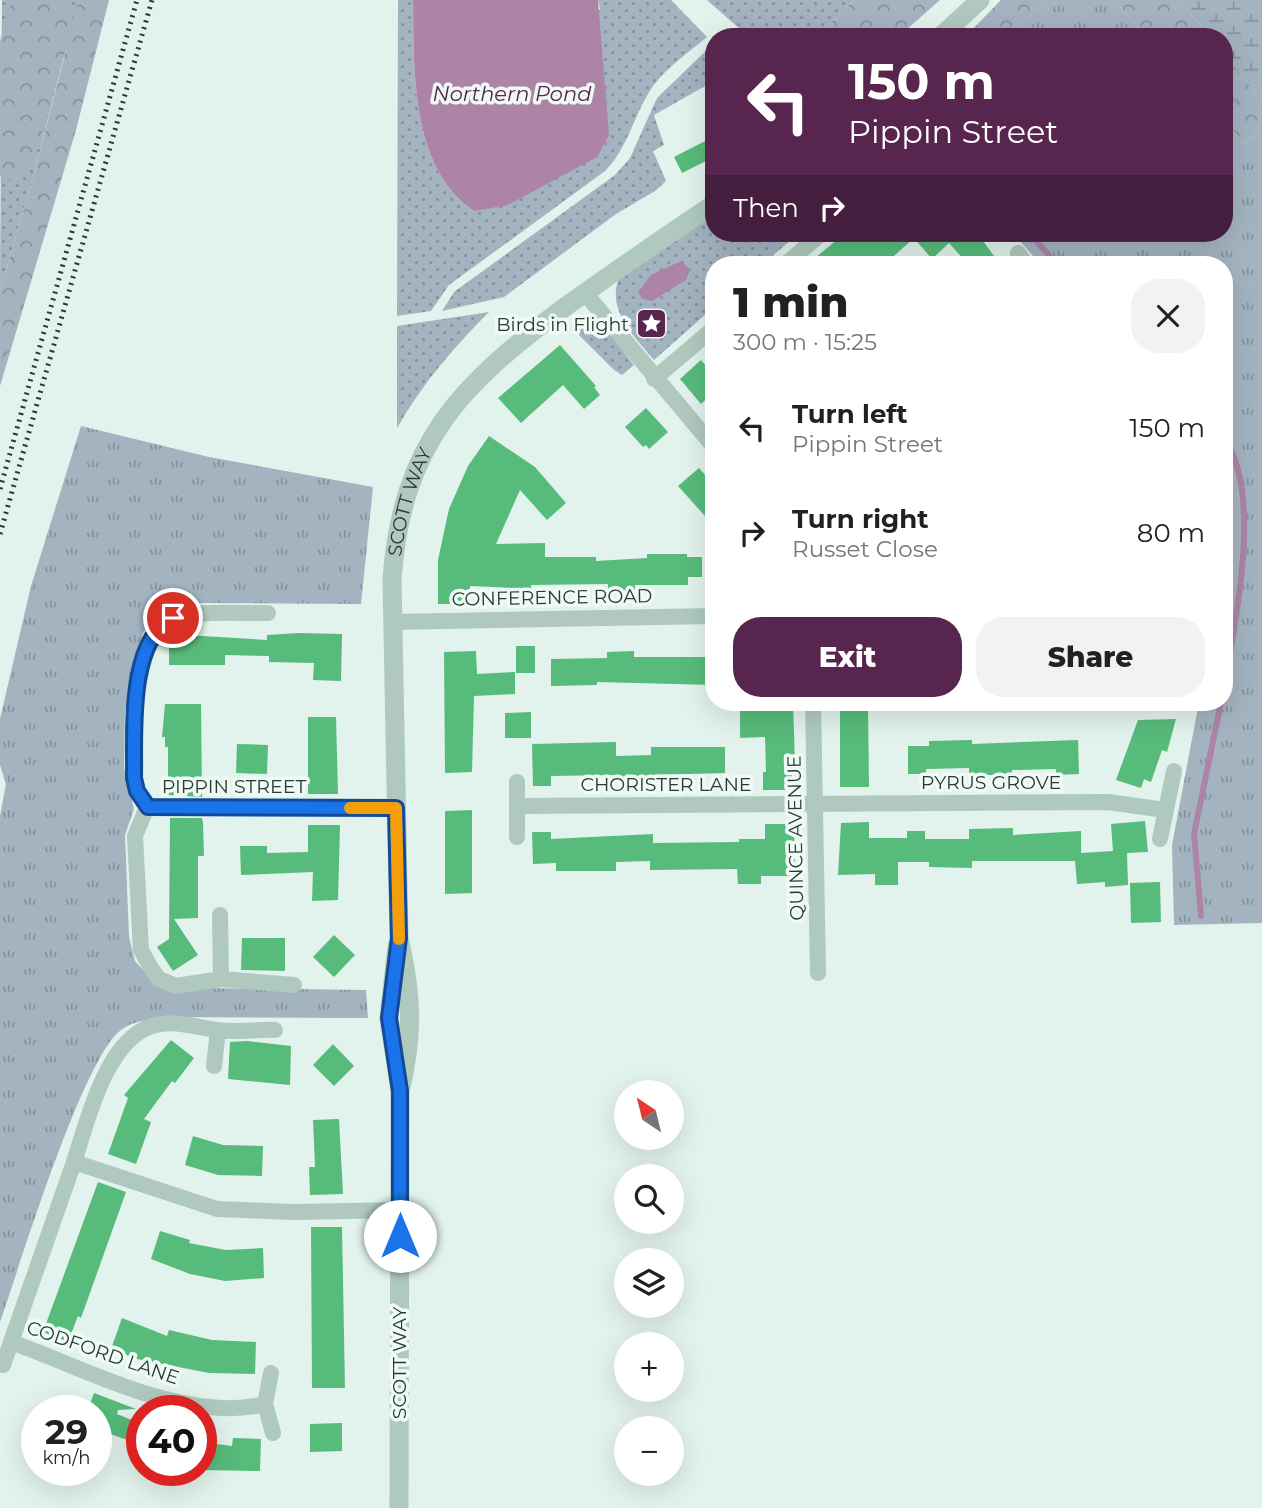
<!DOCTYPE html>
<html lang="en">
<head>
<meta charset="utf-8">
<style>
	:root { --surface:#fff; --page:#f2f2f2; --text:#202124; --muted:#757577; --accent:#57254e }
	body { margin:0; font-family:Montserrat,sans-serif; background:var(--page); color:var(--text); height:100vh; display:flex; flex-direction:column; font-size:26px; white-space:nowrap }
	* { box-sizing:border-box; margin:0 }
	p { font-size:23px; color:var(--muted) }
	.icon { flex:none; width:38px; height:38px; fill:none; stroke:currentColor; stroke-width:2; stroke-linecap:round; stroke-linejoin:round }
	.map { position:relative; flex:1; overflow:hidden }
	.drawer { position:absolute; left:705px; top:256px; width:528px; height:455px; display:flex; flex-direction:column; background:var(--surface); border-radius:28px; box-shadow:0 7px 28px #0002 }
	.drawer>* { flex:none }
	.top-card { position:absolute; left:705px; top:28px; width:528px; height:214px; border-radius:28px; box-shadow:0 7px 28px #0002; background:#57254e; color:#fff; overflow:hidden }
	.needle { width:46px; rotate:325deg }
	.buttons { position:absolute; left:614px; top:1080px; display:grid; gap:14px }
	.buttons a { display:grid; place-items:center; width:70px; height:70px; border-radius:50%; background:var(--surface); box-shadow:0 7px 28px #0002; font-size:35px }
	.speed { position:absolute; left:21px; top:1395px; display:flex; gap:14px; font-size:35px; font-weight:700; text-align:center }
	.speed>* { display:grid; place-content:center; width:91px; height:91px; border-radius:50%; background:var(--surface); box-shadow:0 7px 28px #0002; line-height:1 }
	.speed small { font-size:18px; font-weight:400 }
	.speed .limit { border:10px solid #d22; background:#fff; color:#111 }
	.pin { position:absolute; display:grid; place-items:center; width:60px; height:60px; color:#fff; margin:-30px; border:4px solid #fff; border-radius:50%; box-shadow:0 2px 7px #0007 }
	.me { position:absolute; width:77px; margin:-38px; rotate:0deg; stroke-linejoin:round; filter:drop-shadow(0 0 5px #0008) }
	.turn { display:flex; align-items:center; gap:24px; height:147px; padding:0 28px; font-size:32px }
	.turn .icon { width:91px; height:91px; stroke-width:2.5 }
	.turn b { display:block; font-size:49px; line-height:60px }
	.then { display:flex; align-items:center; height:66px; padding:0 28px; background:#0003; gap:14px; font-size:26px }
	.round { display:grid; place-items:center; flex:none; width:74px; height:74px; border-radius:28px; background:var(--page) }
	.summary { display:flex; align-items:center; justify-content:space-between; height:119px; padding:0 28px }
	h1 { font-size:42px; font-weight:800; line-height:52px }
	.button { display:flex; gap:14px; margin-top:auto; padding:14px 28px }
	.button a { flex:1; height:80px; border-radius:28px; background:var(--accent); color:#fff; font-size:28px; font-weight:800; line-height:80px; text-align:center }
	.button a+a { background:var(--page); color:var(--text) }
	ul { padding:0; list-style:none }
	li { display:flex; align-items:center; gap:21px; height:105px; padding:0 28px }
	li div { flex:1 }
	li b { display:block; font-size:26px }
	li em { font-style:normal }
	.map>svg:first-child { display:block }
	.grass { fill:url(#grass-dots) }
	.forest { fill:url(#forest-crowns) }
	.wetland { fill:url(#wetland-marsh) }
	.park { fill:url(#park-tufts) }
	.water { fill:#ad84a6 }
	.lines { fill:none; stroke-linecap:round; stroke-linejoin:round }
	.stream { stroke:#ad84a6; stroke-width:6 }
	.building { fill:#57bb7b }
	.minor { stroke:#afc9be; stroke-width:16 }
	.tertiary { stroke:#afc9be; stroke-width:19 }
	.rail { stroke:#2c3932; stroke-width:5; stroke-dasharray:2 5; stroke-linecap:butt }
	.route-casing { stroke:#114b97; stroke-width:18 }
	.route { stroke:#1a73e8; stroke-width:12 }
	.slow { stroke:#f59e0b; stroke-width:12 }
	.labels { text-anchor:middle; stroke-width:7; stroke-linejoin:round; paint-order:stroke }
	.poi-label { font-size:19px; fill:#2c3932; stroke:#effaf6; text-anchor:end }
	.street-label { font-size:19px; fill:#2c3932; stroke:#effaf6 }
	.water-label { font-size:21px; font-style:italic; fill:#57254e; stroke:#effaf6 }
</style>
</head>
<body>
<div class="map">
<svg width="1262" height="1508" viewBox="0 0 1262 1508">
	<defs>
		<pattern id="grass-dots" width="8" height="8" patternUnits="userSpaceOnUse" patternTransform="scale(1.75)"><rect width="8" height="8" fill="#a3b3c0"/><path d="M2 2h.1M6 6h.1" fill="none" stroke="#85939d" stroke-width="1.8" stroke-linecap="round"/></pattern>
		<pattern id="forest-crowns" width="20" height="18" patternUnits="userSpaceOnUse" patternTransform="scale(1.75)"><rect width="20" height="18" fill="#a3b3c0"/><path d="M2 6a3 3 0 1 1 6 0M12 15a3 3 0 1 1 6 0" fill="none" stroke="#85939d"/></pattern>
		<pattern id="wetland-marsh" width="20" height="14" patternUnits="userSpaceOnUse" patternTransform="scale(1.75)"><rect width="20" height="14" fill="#a3b3c0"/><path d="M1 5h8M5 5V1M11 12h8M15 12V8" fill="none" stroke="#85939d"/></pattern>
		<pattern id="park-tufts" width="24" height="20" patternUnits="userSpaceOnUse" patternTransform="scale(1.75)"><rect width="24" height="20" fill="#a3b3c0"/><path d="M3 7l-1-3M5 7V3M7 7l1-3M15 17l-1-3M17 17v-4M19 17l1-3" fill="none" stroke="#85939d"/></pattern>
	</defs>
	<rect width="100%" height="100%" fill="#e2f2ec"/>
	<g class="grass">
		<polygon points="2,0 78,0 33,178 0,290"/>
		<path d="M398 0H413C414 69 410 168 474 211L600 9 598 0H671L707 37C687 54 661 71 648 94 632 121 627 149 605 171L449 285 431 311 397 316Z"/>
		<polygon points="707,0 854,0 816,37 749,37"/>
		<polygon points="714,43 714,81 654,115 664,145 653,151 666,181 655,191 616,214 504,297 442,311 454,292 615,175 630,158 657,98"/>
		<path d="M714 214V233H799L763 264H714V307L654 360C635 337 606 310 619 278Z"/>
		<path d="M489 312C453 348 422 384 397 428V326Z"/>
		<path d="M583 320C604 319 622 351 634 365L622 375 614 370 571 327Z"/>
	</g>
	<g class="forest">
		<polygon points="12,0 72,0 71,25 78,0 109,0 76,130 0,386 0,290 33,178 67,46 35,155 17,181 0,176 0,41"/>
		<polygon points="854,0 940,0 898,37 816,37"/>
		<polygon points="1001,0 1045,0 1008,37 965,37"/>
		<polygon points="1114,0 1179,0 1210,37 1146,37"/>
		<polygon points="1225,55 1262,100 1262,131 1244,143 1225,122"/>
	</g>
	<polygon class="wetland" points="1179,0 1262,0 1262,100 1225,55 1225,37 1210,37"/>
	<g class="park">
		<polygon points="1045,0 1114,0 1146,37 1008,37"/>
		<polygon points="1225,122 1244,143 1262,131 1262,923 1174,925 1172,845 1199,702 1225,702 1225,575 1229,535 1225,503 1225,264 1040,264 1013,233 1225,233"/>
		<path d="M81 426 209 457 373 487 361 604 195 603 165 612 151 621 143 633 125 712 124 768 134 809 125 835 129 937 135 961 151 979 204 988 366 990 368 1018 162 1017C148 1020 133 1021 121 1030 82 1059 20 1266 0 1322V816L6 784 0 765V719L31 586Z"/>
	</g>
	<g class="water">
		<path d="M413 0H598L609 135 597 157 508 205 474 211C410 168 414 69 413 0Z"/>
		<polygon points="681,261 690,270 686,280 652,301 643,299 638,293 651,275"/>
	</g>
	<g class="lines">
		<g class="stream">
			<polyline points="1030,233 1056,264"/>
			<path d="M1225 440C1262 493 1236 619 1225 681"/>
			<polyline points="1201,916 1194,834 1221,702"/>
		</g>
	</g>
	<g class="building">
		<polygon points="707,140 714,157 682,173 674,157"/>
		<polygon points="845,233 977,233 1000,264 968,264 949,243 932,259 914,238 885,264 858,264 855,260 850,264 808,264"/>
		<polygon points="560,345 596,386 594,387 600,395 584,409 563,385 521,423 498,398"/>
		<polygon points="701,360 714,375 714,392 701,404 680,379"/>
		<polygon points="646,408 668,432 649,449 646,445 643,447 625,427"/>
		<polygon points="489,436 535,467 566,503 547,520 520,490 496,544 545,543 545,557 596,557 596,561 647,558 647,554 687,554 687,557 702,557 702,577 688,577 688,585 635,585 635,590 608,591 608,584 531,585 531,600 515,600 515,588 470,586 470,604 438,604 438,560 449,509 468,466"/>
		<polygon points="699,468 714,485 714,526 678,486"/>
		<polygon points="299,633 342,634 341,681 313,680 314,663 269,662 269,656 225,655 225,665 169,665 169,634 267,640 267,635"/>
		<rect x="516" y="646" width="19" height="27"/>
		<polygon points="476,651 477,674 515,672 515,694 474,696 472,772 445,773 444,652"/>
		<polygon points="634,651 634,657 714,657 714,685 597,682 597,685 551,686 551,659 607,658 607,652"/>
		<polygon points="740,702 793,702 795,763 792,763 792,790 763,790 763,772 766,772 765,737 740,738"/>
		<polygon points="840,702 868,702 869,787 840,787"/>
		<polygon points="165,704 201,704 202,797 168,795 168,747 165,747 165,737 162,737"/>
		<polygon points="531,712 531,738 505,738 505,713"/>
		<polygon points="308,717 336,717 338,794 308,794"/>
		<polygon points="1176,719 1167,752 1162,750 1151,782 1144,779 1141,788 1116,780 1138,720"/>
		<polygon points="972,740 972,744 1078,740 1079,774 1056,775 1056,769 1012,770 1012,775 969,775 969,768 926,769 926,774 908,774 908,746 929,746 929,741"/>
		<polygon points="616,742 616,756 651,755 651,747 725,747 725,773 652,775 652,782 613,783 613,775 551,776 551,786 533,786 532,744"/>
		<polygon points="237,744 268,745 267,774 236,773"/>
		<polygon points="472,810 472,893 445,894 445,811"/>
		<polygon points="170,818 202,818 203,823 204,856 198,856 198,918 174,919 198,955 173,971 157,947 169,939"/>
		<polygon points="1145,821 1148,852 1127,853 1128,885 1105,887 1105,882 1077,884 1075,861 972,861 972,868 929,867 929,862 898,862 898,885 875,885 875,874 838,875 841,823 869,822 869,838 907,838 907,831 925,831 925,839 969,839 969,829 1013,828 1013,835 1081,831 1081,853 1113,851 1111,824"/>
		<polygon points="765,824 794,824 795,876 761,876 761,884 738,884 737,869 650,870 650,861 616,862 616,871 556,871 556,863 533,864 532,832 551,832 551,839 653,834 653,843 739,842 739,839 765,839"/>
		<polygon points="308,825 340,825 338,900 312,901 313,872 241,875 240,846 267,846 267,853 308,852"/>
		<polygon points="1160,882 1161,922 1131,923 1130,883"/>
		<polygon points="334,935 355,955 334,977 313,957"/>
		<polygon points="242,938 285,938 285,971 241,970"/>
		<polygon points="171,1040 194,1058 175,1083 172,1081 144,1119 151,1122 136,1164 108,1154 128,1098 124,1095"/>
		<polygon points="247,1041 291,1046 290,1085 228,1079 230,1042"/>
		<polygon points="333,1044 354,1066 334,1086 313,1065"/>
		<polygon points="339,1119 343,1194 310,1195 309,1167 315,1167 313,1120"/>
		<polygon points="193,1136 223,1145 263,1146 262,1176 218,1175 185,1165"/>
		<polygon points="98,1182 126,1192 81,1318 78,1316 68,1342 43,1332"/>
		<polygon points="311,1227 342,1227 345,1388 312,1388"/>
		<polygon points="160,1231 190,1240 189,1243 226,1250 263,1248 264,1278 225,1281 190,1274 151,1259"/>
		<polygon points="122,1318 167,1336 169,1330 212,1340 256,1342 255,1374 209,1373 137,1359 111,1349"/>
		<polygon points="94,1393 136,1409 118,1410 117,1414 142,1424 142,1445 96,1429 96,1410 88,1410"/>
		<polygon points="342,1423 342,1451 310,1452 310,1424"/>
		<polygon points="233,1438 261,1439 260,1471 201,1470 201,1442 232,1446"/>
	</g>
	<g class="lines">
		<g class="minor">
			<polyline points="1018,253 1026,264"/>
			<polyline points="786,264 822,233"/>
			<polyline points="585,293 714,447"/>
			<polyline points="654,379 714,328"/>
			<polyline points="392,622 714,616"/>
			<polyline points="813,702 818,973"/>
			<polyline points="517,806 1108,802 1165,810"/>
			<path d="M147 807C142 800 137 793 135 784 128 754 136 642 163 624 186 608 240 614 268 613"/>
			<polyline points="517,837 517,782"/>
			<polyline points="1160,839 1174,771"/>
			<polyline points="220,915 221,979"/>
			<polyline points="294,985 221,979 176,986 159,979 152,970 141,950 135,836 147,807 396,808"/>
			<polyline points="214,1066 218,1030"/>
			<path d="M74 1162C87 1122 106 1040 152 1026 174 1019 195 1027 216 1030 234 1033 256 1029 275 1030"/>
			<path d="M11 1342C85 1368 185 1424 265 1404"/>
			<polyline points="3,1365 74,1162 217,1209 294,1212 400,1210"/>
			<polyline points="271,1373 265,1404 273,1433"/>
		</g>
		<g class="tertiary">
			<polyline points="940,37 980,0"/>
			<polyline points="397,946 389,1018 400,1091 399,1508"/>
			<path id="s1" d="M400 1091C414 1034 412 995 399 938L392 579C402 443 460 385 565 307 614 272 663 238 714 204"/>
		</g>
		<g class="rail">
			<polyline points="0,489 137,0"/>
			<polyline points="0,534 152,0"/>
		</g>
	</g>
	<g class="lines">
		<defs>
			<path id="route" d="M173 618C127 641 135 733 134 778L137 791 148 807 396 808 399 938 389 1018 400 1091V1236"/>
		</defs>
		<use href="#route" class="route-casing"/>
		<use href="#route" class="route"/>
		<polyline class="slow" points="350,808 396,808 399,939"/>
	</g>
	<defs>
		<symbol id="sight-square" viewBox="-11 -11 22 22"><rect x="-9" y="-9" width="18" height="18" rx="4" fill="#57254e" stroke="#effaf6"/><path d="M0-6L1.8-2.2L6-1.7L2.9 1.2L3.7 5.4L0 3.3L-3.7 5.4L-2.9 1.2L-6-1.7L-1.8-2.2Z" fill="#fff"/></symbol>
	</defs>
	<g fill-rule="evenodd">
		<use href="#sight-square" x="634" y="306" width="35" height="35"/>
	</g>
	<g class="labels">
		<g class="poi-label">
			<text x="629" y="331">Birds in Flight</text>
		</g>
		<g class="street-label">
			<text dy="7" stroke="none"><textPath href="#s1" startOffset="593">SCOTT WAY</textPath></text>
			<text transform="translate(552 597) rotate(-1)" y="7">CONFERENCE ROAD</text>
			<text x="991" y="789">PYRUS GROVE</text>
			<text x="666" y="791">CHORISTER LANE</text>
			<text x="234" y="793">PIPPIN STREET</text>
			<text transform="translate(795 838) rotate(-91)" y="7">QUINCE AVENUE</text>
			<text transform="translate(103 1352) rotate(19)" y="7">CODFORD LANE</text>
			<text transform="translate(399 1363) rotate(-90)" y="7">SCOTT WAY</text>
		</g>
		<g class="water-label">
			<text x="512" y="101">Northern Pond</text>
		</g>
	</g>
</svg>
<div class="buttons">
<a><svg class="needle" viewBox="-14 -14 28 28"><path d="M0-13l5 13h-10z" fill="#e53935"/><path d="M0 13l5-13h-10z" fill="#757577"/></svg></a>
<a><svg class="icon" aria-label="search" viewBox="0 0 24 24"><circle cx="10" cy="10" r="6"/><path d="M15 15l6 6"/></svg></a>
<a><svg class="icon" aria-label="layers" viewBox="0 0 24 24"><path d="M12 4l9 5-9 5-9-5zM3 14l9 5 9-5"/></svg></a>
<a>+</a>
<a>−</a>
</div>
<div class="speed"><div>29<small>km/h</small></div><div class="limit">40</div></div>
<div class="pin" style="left:173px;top:618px;background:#d93025"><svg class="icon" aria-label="arrive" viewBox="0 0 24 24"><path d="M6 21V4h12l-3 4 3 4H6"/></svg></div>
<svg class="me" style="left:400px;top:1236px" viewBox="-20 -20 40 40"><circle r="19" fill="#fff"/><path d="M0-13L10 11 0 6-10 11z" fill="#1a73e8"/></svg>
<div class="top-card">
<div class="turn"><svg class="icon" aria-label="left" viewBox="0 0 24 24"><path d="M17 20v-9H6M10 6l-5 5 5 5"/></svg><div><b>150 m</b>Pippin Street</div></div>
<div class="then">Then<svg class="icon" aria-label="right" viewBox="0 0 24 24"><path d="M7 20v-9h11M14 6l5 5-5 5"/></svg></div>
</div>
<section class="drawer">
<div class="summary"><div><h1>1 min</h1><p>300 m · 15:25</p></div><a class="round"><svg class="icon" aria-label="close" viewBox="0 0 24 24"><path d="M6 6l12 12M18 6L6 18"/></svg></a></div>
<ul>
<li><svg class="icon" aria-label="left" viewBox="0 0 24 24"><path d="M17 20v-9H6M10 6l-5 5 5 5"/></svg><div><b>Turn left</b><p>Pippin Street</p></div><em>150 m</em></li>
<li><svg class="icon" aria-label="right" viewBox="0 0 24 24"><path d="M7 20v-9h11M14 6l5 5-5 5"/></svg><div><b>Turn right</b><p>Russet Close</p></div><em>80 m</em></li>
</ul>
<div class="button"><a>Exit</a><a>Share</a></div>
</section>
</div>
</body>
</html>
